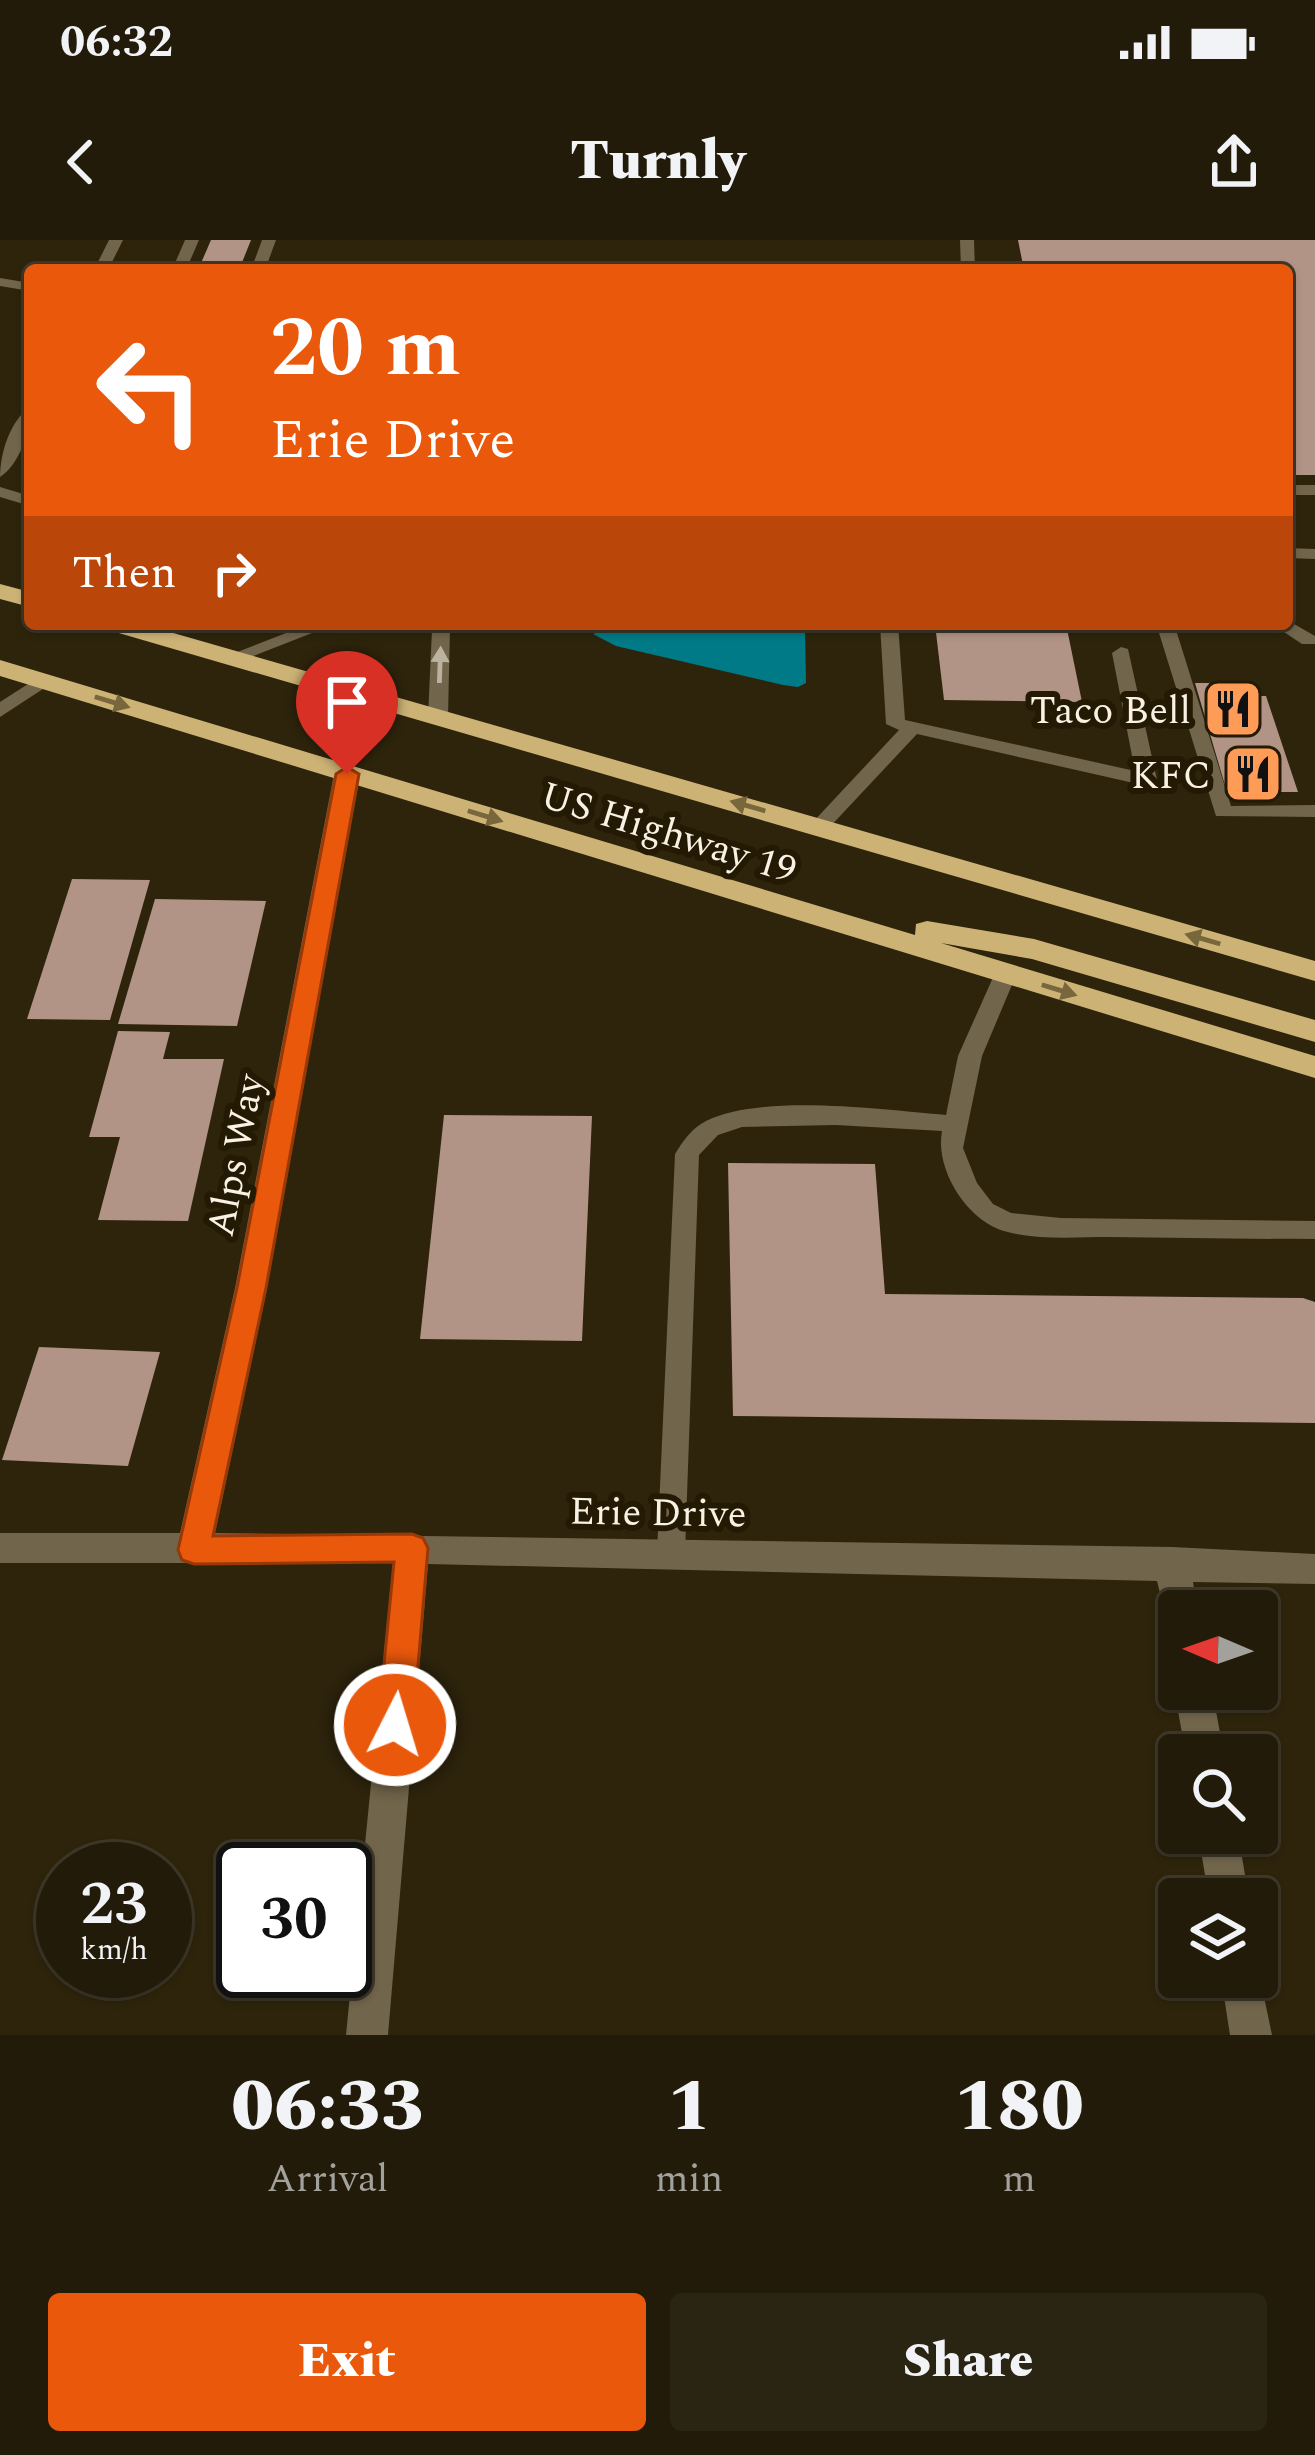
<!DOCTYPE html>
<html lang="en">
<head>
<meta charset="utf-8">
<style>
	:root { --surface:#221b09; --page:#2a2412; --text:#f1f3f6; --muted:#a2a19c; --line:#3f392a; --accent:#ea580c }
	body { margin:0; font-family:Spectral,serif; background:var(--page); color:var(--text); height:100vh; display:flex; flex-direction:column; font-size:45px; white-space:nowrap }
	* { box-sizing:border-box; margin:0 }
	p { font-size:39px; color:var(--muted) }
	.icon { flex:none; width:66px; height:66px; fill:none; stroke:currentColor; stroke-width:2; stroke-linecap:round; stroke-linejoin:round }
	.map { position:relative; height:1795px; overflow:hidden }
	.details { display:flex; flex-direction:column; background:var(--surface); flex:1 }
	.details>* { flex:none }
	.hud { position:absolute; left:24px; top:24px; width:1269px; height:366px; border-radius:12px; box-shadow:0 3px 9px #0004,0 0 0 3px var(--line); background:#ea580c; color:#fff; overflow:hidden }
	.needle { width:78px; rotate:272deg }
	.tools { position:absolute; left:1158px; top:1350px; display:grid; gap:24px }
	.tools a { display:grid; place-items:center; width:120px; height:120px; border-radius:12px; background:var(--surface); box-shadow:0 3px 9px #0004,0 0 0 3px var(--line); font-size:60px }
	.speed { position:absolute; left:36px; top:1602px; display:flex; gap:24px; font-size:60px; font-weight:700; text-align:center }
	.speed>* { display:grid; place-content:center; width:156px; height:156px; border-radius:50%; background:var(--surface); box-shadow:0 3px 9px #0004,0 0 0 3px var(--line); line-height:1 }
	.speed small { font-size:30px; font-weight:400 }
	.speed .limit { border:6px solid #111; border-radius:18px; background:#fff; color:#111 }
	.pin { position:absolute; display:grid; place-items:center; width:102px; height:102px; color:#fff; margin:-123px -51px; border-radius:50% 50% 50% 0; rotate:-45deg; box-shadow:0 0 12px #0007 }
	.pin .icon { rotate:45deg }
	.me { position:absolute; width:132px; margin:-66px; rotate:5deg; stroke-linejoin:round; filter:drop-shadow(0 0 9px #0008) }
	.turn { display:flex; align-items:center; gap:42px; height:252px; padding:0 48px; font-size:54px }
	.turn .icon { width:156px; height:156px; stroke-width:2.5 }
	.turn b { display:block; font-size:84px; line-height:102px }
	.then { display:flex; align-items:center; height:114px; padding:0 48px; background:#0003; gap:24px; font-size:45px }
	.eta { display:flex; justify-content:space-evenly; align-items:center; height:204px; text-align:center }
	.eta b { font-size:72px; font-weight:800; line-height:84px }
	.action { display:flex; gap:24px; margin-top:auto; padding:24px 48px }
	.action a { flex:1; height:138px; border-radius:12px; background:var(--accent); color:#fff; font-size:48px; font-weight:800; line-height:138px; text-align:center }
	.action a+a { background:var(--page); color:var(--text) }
	.status { display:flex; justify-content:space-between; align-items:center; height:84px; padding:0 60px; background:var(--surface); direction:ltr }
	.status svg { height:33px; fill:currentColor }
	header { display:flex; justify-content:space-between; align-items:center; height:156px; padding:0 48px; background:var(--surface); font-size:54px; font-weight:800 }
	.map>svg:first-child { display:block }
	.water { fill:#007a86 }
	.building { fill:#b19486 }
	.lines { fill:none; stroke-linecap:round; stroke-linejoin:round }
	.service { fill:#71654b; fill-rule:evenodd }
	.minor { fill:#71654b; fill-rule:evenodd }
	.trunk { fill:#ccb275; fill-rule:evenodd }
	.oneway { fill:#bcb39f }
	.oneway2 { fill:#78663c }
	.route { fill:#ea580c; stroke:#983908; stroke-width:3 }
	.labels { text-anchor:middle; stroke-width:12; stroke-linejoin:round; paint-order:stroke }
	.poi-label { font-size:39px; fill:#f9f2e4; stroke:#241a03; text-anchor:end }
	.street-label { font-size:39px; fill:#f9f2e4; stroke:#241a03 }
</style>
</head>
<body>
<div class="status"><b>06:32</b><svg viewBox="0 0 49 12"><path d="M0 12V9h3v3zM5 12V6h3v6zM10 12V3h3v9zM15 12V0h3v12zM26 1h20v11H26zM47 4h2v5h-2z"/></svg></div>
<header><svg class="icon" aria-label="back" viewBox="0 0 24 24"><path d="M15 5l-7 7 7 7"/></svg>Turnly<svg class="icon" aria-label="share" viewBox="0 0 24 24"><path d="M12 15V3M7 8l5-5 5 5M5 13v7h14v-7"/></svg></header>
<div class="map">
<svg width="1315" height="1795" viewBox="0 0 1315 1795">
	<rect width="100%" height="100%" fill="#2e240c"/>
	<polygon class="water" points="620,384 798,384 805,390 806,443 798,447 783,445 616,406 593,394"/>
	<g class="building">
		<polygon points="211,0 251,0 239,30 198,30"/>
		<polygon points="1018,0 1315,0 1315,235 1287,235 1287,30 1024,30"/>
		<polygon points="935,384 1066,384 1082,462 944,460"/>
		<polygon points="1195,443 1209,443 1212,456 1266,456 1298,552 1227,552"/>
		<polygon points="72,639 150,640 110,780 27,779"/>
		<polygon points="155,659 266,661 237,786 118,784"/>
		<polygon points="118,791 170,792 163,819 224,819 188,981 98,980 120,897 89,897"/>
		<polygon points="444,875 592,876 582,1101 420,1099"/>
		<polygon points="728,923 875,924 885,1054 1303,1058 1315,1062 1315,1183 733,1176"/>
		<polygon points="39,1107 160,1112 128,1226 2,1220"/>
	</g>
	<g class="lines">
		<g class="service">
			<polygon points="109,0 123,0 108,30 94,30"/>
			<polygon points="185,0 199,0 186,30 172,30"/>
			<polygon points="262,0 276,0 265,30 251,30"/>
			<polygon points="960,0 974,0 975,30 961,30"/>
			<polygon points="0,38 30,43 30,51 0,46"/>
			<path d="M30 167C30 191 20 224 0 237 0 213 10 181 30 167Z"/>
			<rect x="1287" y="245" width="28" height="10"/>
			<polygon points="0,247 30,256 30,266 0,257"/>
			<polygon points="1287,308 1315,309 1315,319 1287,318"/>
			<polygon points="1287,380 1315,396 1315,404 1302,404 1272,384 1287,384"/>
			<polygon points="309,384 335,384 238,422 224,422 222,418"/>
			<polygon points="419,384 450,387 448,477 438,483 428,477 432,390"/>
			<polygon points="880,384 898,384 905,480 1135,531 1112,413 1121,407 1128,409 1157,540 1147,546 917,494 826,591 812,591 809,587 812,583 899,490 886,484"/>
			<polygon points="1165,384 1184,384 1177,393 1231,566 1315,565 1315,577 1216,576 1159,393"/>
			<polygon points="42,435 52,441 49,445 0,477 0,462"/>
			<path d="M1006 726 1017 733 982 816 963 908 977 943 993 964 1011 973 1061 978 1315 981V999C1247 999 1178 998 1110 997 1075 997 1030 1001 998 989 964 975 935 928 942 891L836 885 742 887 718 895 699 915 685 1313 681 1322 671 1325 661 1322 657 1313 675 914C683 901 692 888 706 881 762 853 884 870 946 875L958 816 995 733Z"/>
		</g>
		<g class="minor">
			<polygon points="347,526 360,534 267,1048 215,1293 1172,1307 1315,1314 1315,1344 1193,1342 1198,1371 1179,1371 1179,1387 1167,1382 1157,1341 428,1324 388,1795 346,1795 393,1323 0,1323 0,1293 180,1293 235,1048 334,534"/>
			<polygon points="1179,1439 1179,1449 1212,1449 1224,1515 1186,1515 1174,1449"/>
			<polygon points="1198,1593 1238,1593 1249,1659 1209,1659"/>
			<polygon points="1257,1723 1272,1795 1230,1795 1221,1737 1257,1737"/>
		</g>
		<g class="trunk">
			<polygon points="0,344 30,352 30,367 0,359"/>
			<polygon points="101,384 142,384 1315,721 1315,741 105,389"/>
			<polygon points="0,420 915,695 916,684 927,681 1034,699 1315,780 1315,802 1032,719 941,703 1315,816 1315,838 0,436"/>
		</g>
	</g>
	<defs><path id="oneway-solid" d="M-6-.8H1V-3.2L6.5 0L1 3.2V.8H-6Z" transform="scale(3)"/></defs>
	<use class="oneway" href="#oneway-solid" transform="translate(440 425) rotate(-88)"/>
	<g class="oneway2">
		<use href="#oneway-solid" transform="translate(112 462) rotate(17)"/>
		<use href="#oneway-solid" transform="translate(748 566) rotate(-164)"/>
		<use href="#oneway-solid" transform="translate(485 576) rotate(17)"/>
		<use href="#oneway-solid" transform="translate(1203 699) rotate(-164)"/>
		<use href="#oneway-solid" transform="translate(1059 750) rotate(17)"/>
	</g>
	<polygon class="route" points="347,527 359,534 266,1048 213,1296 412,1294 423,1298 428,1308 413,1485 408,1496 395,1501 383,1496 378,1485 394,1322 194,1324 182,1320 178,1310 237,1048 336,534"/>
	<defs>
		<symbol id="restaurant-square" viewBox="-11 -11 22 22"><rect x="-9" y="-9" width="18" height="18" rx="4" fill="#fe9c57" stroke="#241a03"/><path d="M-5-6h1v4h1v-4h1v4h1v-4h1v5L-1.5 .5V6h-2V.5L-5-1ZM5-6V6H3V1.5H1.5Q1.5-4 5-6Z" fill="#111"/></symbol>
	</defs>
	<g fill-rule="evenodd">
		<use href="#restaurant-square" x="1200" y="436" width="66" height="66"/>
		<use href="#restaurant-square" x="1220" y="501" width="66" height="66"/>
	</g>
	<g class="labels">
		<g class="poi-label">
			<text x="1191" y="483">Taco Bell</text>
			<text x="1211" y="548">KFC</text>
		</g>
		<g class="street-label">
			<text transform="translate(669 591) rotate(17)" y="14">US Highway 19</text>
			<text transform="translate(234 915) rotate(-79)" y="14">Alps Way</text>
			<text transform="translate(658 1271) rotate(1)" y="14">Erie Drive</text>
		</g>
	</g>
</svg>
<div class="tools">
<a><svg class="needle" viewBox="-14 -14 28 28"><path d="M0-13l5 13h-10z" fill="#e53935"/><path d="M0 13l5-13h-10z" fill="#a2a19c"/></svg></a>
<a><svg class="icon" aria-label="search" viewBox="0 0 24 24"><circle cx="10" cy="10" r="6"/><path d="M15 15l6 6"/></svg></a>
<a><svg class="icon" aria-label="layers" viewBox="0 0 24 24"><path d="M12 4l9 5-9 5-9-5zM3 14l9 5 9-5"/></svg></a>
</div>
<div class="speed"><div>23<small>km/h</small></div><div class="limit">30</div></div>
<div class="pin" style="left:347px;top:534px;background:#d93025"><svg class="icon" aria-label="arrive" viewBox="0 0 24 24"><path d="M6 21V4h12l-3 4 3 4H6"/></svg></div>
<svg class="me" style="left:395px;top:1485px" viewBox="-20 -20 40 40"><circle r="17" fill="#ea580c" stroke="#fff" stroke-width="3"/><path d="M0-11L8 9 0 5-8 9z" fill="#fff"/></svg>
<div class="hud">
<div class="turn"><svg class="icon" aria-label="left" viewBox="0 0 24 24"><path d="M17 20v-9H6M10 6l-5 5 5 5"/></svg><div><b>20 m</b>Erie Drive</div></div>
<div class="then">Then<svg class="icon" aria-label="right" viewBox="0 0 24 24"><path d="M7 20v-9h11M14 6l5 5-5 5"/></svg></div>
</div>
</div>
<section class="details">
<div class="eta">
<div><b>06:33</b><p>Arrival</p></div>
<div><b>1</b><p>min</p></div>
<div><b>180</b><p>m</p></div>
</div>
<div class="action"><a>Exit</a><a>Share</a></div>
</section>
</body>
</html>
